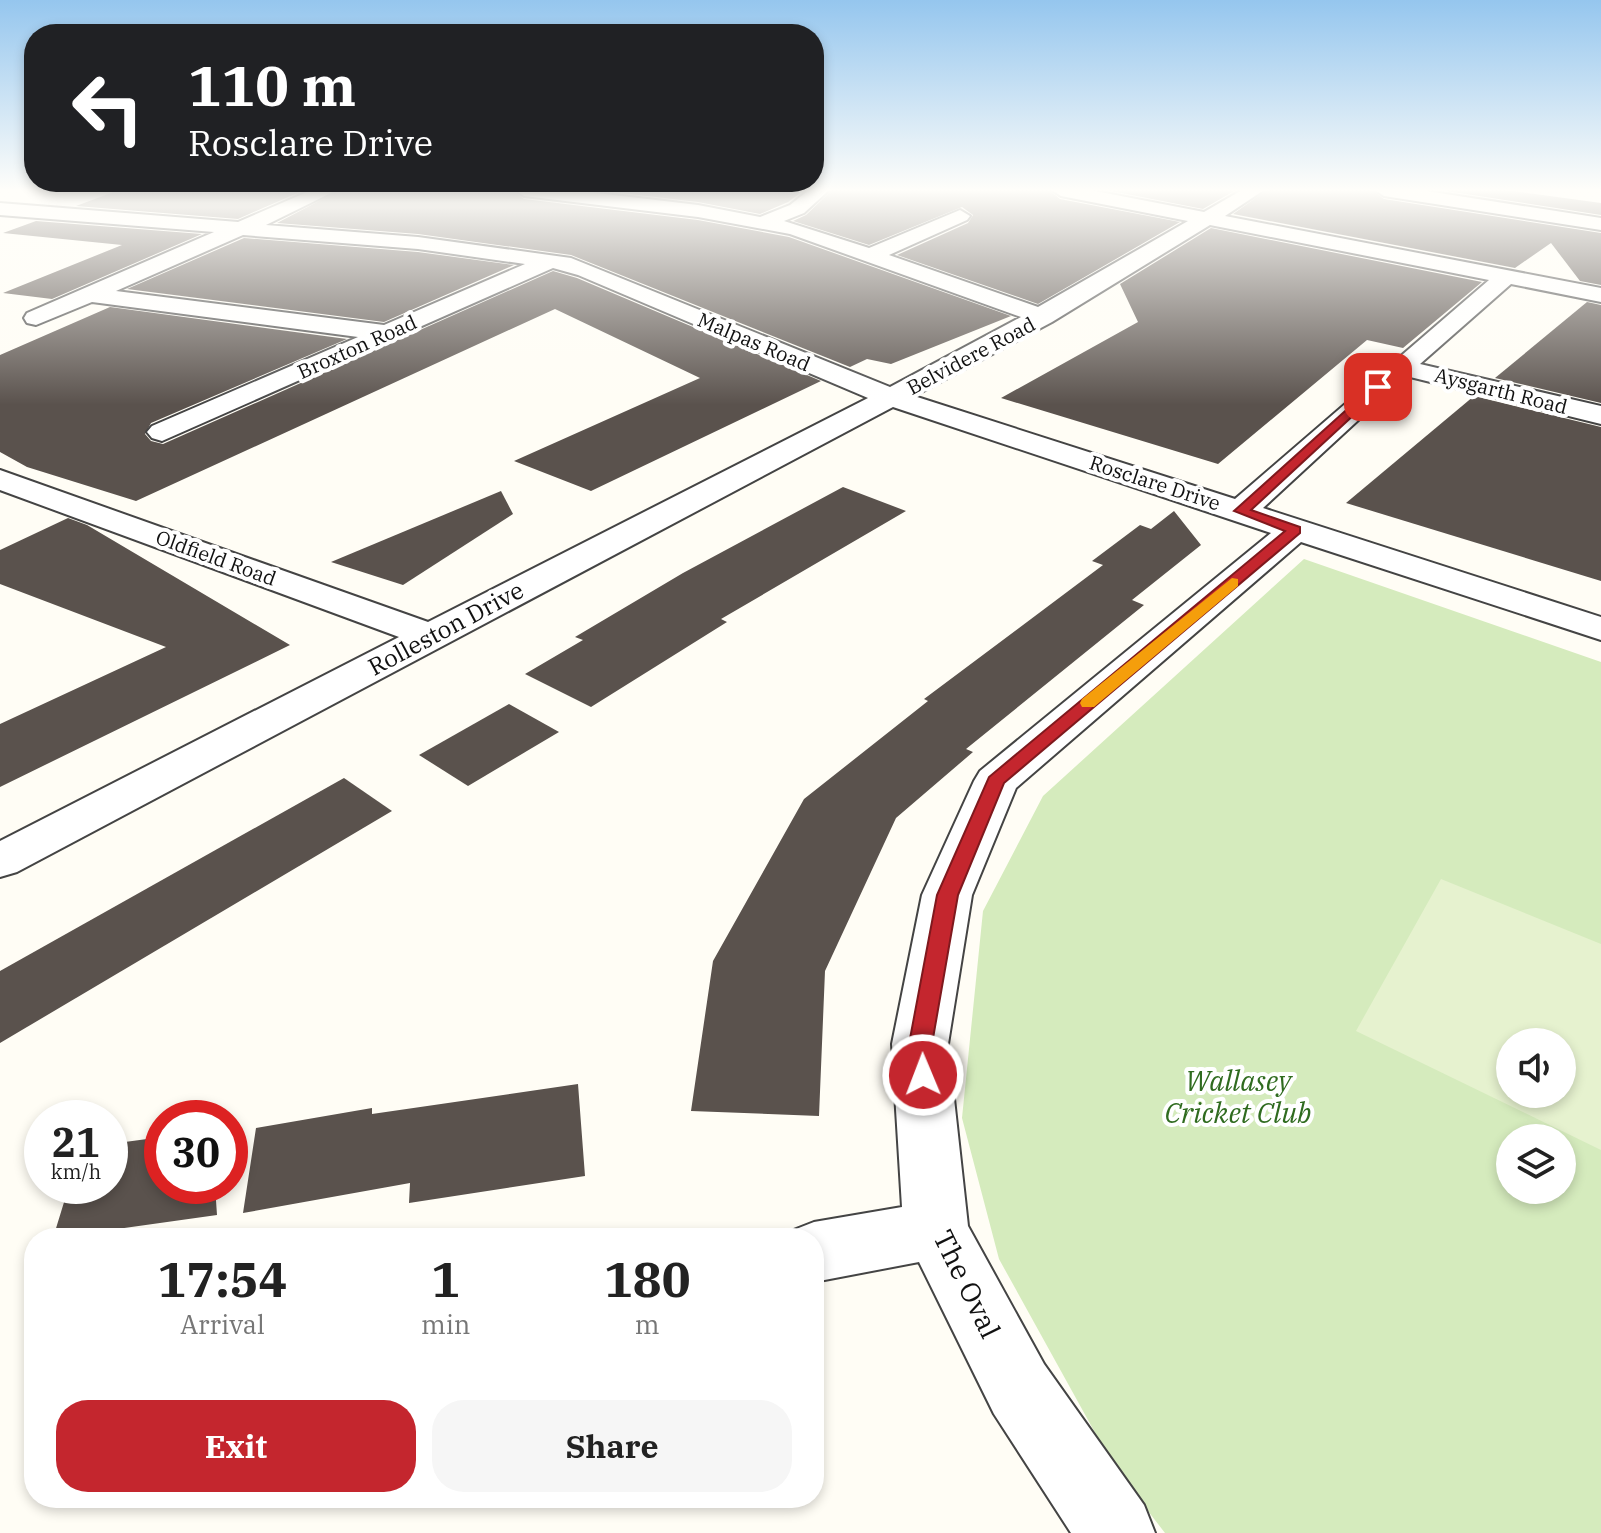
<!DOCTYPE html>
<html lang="en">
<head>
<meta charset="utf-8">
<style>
	:root { --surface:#fff; --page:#f6f6f6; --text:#222; --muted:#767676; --accent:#c4262e }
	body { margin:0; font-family:"IBM Plex Serif",serif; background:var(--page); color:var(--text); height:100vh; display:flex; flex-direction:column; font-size:30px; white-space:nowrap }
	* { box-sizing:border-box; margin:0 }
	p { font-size:26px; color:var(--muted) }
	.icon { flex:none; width:44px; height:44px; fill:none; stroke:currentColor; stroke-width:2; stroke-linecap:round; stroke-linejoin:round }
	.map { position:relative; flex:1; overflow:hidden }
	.side { position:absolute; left:24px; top:1228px; width:800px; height:280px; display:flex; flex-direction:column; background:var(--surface); border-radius:32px; box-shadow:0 4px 12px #0003 }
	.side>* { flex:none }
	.top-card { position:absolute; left:24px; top:24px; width:800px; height:168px; border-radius:32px; box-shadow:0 4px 12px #0003; background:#202124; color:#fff; overflow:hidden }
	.tools { position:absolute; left:1496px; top:1028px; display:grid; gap:16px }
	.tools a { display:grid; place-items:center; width:80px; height:80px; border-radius:50%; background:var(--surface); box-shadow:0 4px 12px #0003; font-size:40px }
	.speed { position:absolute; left:24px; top:1100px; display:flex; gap:16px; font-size:40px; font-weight:700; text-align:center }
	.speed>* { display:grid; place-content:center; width:104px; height:104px; border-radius:50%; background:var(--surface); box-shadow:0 4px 12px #0003; line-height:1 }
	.speed small { font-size:20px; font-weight:400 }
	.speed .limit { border:12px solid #d22; background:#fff; color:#111 }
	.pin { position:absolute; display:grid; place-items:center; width:68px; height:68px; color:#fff; margin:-34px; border-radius:16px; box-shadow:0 4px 12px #0006 }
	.me { position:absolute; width:88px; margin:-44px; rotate:359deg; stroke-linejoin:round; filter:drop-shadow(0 0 6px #0008) }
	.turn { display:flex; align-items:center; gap:28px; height:168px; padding:0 32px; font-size:36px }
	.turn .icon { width:104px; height:104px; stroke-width:2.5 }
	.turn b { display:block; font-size:56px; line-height:68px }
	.eta { display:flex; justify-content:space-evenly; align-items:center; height:136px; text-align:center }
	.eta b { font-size:48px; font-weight:700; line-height:56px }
	.action { display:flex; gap:16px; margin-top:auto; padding:16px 32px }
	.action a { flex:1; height:92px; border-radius:32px; background:var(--accent); color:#fff; font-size:32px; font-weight:700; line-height:92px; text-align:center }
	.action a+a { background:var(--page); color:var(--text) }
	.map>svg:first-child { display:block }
	.green { fill:#d5ebbd; fill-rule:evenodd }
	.pitch { fill:#e6f2cf; fill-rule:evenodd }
	.building { fill:#5a524d }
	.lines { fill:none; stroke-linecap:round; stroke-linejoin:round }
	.minor-casing { stroke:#444; stroke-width:4 }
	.minor { fill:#fff; fill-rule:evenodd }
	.route { fill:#c4262e; stroke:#7f191e; stroke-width:2 }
	.slow { fill:#f59e0b }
	.labels { text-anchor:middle; stroke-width:8; stroke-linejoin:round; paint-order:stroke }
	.far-street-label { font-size:20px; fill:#111; stroke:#fff }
	.street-label { font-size:24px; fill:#111; stroke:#fff }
	.near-park-label { font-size:28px; font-style:italic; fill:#2f6b1f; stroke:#fff }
	.near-street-label { font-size:28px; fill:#111; stroke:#fff }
</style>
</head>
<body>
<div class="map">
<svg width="1601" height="1533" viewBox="0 0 1601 1533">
	<rect width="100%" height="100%" fill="#fffdf5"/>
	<path class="green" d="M1304 559 1601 662V1533H1165L1114 1467 999 1259 962 1118 983 911 1043 796ZM1510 1042H1562V1094H1510ZM1510 1138H1562V1190H1510Z"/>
	<path class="pitch" d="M1441 879 1601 944V1150L1356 1031ZM1510 1042H1562V1094H1510Z"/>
	<g class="building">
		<polygon points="119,190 304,190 238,219 76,206"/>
		<polygon points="340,190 512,190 524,199 698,220 789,237 1011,316 891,364 867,359 850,367 571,255 418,234 277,223"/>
		<polygon points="597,190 804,190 788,202 760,214 698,202"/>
		<polygon points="832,190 1049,190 1060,199 1180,222 1038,304 897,255 968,223 973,215 962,207 869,245 793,221 806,215"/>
		<polygon points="1106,190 1236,190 1203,209"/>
		<polygon points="1267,190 1372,190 1384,199 1601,233 1601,285 1580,281 1551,243 1515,268 1233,214"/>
		<polygon points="1440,190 1506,190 1601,203 1601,215"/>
		<polygon points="36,221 202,234 52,299 3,293 122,245 3,233"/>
		<polygon points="1211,228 1482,282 1403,348 1367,340 1218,464 1001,398 1138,322 1120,284"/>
		<polygon points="244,238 418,252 514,265 384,322 127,289"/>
		<polygon points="553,271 577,278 821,381 591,491 514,461 700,378 555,309 136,501 27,467 0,452 0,355 110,307 347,339 151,423 145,434 151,441 163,444"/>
		<polygon points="1587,302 1601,305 1601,403 1495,378"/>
		<polygon points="1474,396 1601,427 1601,581 1346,503"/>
		<polygon points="843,487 906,511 721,619 727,622 591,707 525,674 583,640 575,637 683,573"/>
		<polygon points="501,491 513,514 403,585 331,562"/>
		<polygon points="1174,511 1201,545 1132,600 1144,605 966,749 973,752 896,818 825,971 819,1116 691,1111 713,961 804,799 928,701 924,699 1103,565 1092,561 1140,525 1151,529"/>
		<polygon points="68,518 87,525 290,645 0,787 0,724 166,647 0,584 0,550"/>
		<polygon points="509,704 559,732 468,786 419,755"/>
		<polygon points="344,778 392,811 0,1043 0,971"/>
		<polygon points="578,1084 585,1176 409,1203 410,1183 243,1213 256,1128 372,1108 372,1114"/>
		<polygon points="162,1137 162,1186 215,1186 217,1215 53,1238 69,1186 110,1186 110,1144"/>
	</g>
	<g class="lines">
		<defs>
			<g id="minor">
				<path d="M312 190H337L266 225 418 237 571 258 890 387 1021 317 790 234 698 217 524 196 515 190H571L698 205 760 217 790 205 809 190H829L804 213 784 221 869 248 960 210 970 216 967 220 889 255 1038 307 1188 221 1061 196 1052 190H1090L1204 212 1242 190H1264L1225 216 1601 288V302L1511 284 1420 364 1601 406V424L1406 376 1263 508 1601 617V640L1301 542 1016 788 972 895 948 1044 968 1226 1044 1364 1144 1505 1155 1533H1071L994 1414 919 1262 814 1282V1238H788L791 1231 814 1222 902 1207 892 1044 922 895 974 781 980 771 1271 533 893 407 17 872 0 877V841L399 637 0 490V470L428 622 868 398 578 275 553 268 162 441 152 438 147 432 152 426 358 337 92 302 36 325 27 323 24 318 27 313 214 232 0 215V203L238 222ZM1210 225 1489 280 1235 499 914 396 1052 322ZM243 235 418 249 525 264 384 325 116 291Z"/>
				<polygon points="1375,190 1420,190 1601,218 1601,230 1384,196"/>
			</g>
		</defs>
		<use href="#minor" class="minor-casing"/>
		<use href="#minor" class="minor"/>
	</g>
	<linearGradient id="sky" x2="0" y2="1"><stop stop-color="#95c6ee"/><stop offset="0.47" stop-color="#fffefa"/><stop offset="1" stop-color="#fffefa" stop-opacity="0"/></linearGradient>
	<rect width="1601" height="405" fill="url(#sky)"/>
	<polygon class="route" points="1374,385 1384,387 1251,510 1300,527 1300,533 1004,783 958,895 932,1044 935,1075 931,1082 923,1084 914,1082 911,1075 909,1044 937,895 989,777 1285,531 1234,511"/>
	<polygon class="slow" points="1232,578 1238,579 1238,586 1094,707 1082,707 1080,703 1082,699"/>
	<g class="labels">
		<g class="far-street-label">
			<text transform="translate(754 342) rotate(23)" y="7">Malpas Road</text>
			<text transform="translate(357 347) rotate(-24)" y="7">Broxton Road</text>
			<text transform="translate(971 356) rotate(-28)" y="7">Belvidere Road</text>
			<text transform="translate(1501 391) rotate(14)" y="7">Aysgarth Road</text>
			<text transform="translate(1155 483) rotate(18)" y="7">Rosclare Drive</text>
			<text transform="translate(216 558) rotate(20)" y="7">Oldfield Road</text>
		</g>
		<g class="street-label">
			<text transform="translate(446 629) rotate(-28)" y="8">Rolleston Drive</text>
		</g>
		<g class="near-park-label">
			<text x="1238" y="1091">Wallasey<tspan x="1238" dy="32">Cricket Club</tspan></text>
		</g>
		<g class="near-street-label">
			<text transform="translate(967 1284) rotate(64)" y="10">The Oval</text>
		</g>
	</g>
</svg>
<div class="tools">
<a><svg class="icon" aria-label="sound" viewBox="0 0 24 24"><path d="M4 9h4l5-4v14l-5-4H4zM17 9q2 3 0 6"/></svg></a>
<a><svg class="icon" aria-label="layers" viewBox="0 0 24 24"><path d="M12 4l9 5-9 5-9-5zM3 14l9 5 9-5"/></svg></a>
</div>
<div class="speed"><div>21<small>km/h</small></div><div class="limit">30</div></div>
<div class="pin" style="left:1378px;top:387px;background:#d93025"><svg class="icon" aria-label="arrive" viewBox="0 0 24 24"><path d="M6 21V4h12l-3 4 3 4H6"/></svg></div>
<svg class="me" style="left:923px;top:1075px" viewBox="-20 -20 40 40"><circle r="17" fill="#c4262e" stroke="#fff" stroke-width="3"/><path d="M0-11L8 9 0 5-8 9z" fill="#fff"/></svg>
<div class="top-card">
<div class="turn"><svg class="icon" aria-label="left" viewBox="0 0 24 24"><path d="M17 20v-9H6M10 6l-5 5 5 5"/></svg><div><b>110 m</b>Rosclare Drive</div></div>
</div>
<section class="side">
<div class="eta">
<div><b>17:54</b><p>Arrival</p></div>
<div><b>1</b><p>min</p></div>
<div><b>180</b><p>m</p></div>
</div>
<div class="action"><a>Exit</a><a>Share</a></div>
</section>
</div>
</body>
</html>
